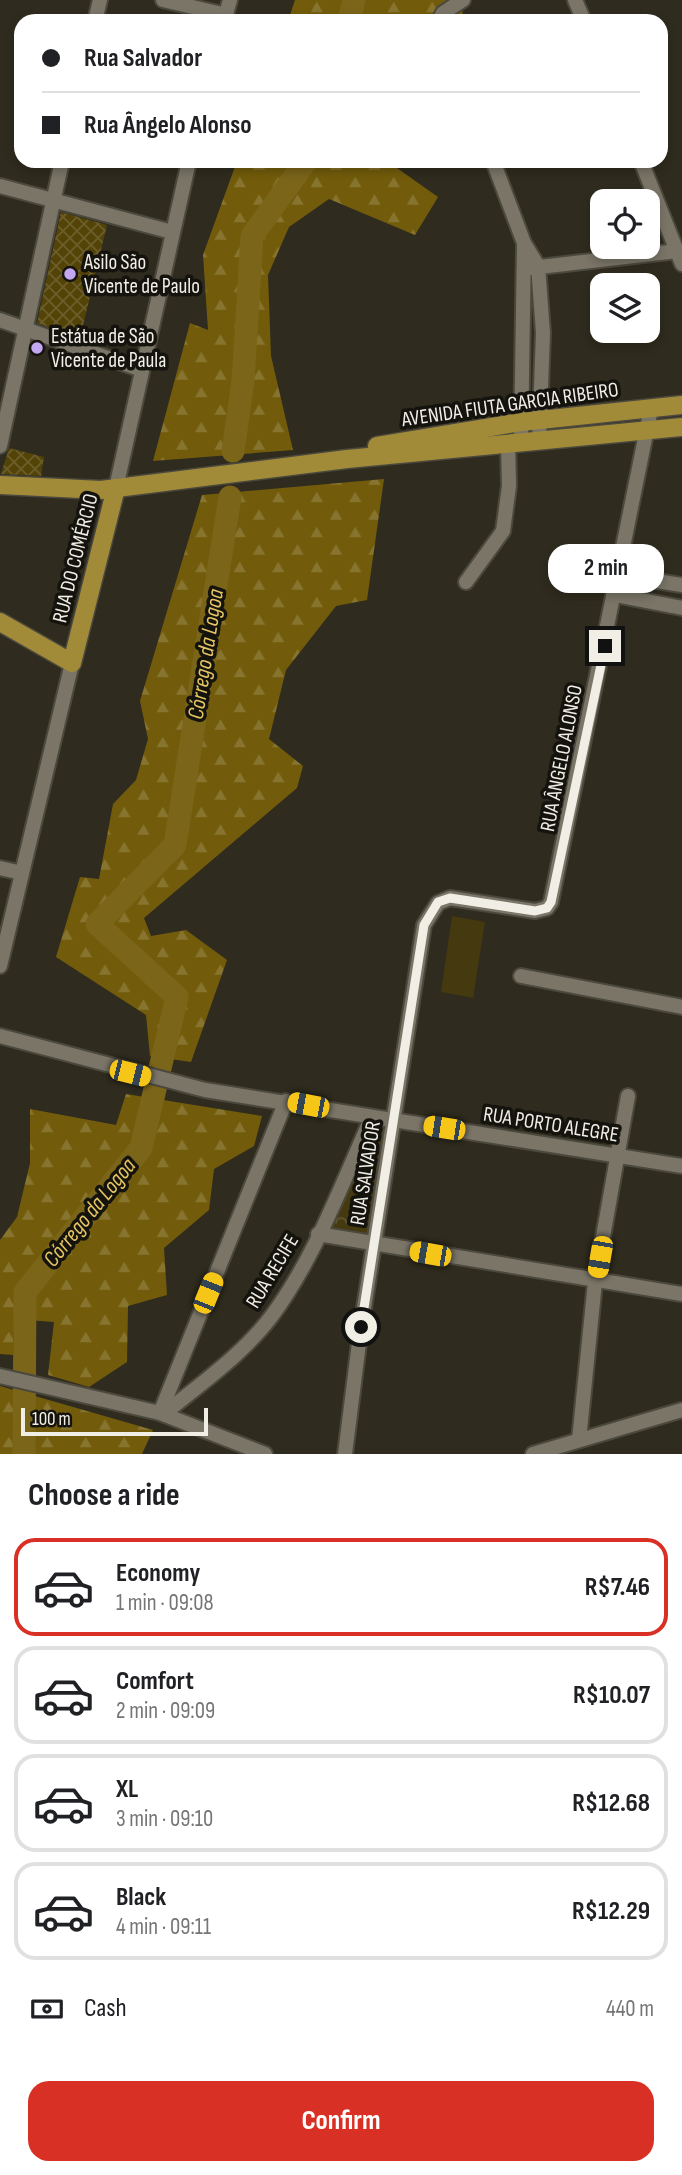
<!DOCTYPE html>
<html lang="en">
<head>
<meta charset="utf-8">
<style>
	:root { --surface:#fff; --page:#f6f6f6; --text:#202124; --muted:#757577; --line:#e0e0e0; --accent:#d93025 }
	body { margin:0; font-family:"Sofia Sans Condensed",sans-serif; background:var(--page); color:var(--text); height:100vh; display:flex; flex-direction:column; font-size:26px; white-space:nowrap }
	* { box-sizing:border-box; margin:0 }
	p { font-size:23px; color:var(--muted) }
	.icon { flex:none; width:38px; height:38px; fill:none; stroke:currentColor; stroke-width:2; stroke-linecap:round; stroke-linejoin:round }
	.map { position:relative; height:1454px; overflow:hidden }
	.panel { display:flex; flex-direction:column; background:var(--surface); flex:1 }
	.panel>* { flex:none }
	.banner { position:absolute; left:14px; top:14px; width:654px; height:154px; border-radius:21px; box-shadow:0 4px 10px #0003; display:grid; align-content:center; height:154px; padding:0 28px; background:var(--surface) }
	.fabs { position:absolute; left:590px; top:189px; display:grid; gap:14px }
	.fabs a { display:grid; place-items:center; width:70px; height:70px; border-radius:14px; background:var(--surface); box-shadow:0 4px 10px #0003; font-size:35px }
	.scale { position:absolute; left:21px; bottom:18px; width:187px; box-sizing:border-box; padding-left:7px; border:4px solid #f1eee6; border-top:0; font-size:19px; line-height:24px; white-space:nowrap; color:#f1eee6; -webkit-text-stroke:5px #15130e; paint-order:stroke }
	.end { position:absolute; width:32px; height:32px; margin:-16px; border:9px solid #f1eee6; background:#111; box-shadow:0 0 0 4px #111 }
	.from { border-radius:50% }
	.bubble { position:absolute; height:49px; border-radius:21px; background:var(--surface); box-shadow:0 4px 10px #0003; font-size:23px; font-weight:700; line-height:49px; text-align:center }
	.car { position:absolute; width:21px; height:42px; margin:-21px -10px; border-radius:9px; box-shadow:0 0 5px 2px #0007; background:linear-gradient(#f5c518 24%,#345 0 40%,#f5c518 0 76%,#345 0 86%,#f5c518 0) }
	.banner b { display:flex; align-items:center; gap:24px; height:66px; font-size:26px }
	.banner b+b { border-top:2px solid var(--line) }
	.banner i { width:18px; height:18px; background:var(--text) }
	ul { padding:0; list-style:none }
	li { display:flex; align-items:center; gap:21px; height:98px; margin:0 14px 10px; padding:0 14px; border:4px solid var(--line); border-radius:21px }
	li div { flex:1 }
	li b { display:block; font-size:26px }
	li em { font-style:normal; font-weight:700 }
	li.current { border-color:var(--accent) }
	li>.icon { width:63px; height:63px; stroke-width:1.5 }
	h2 { padding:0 28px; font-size:32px; line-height:84px }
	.pay { display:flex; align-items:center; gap:18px; height:77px; padding:0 28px; font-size:26px }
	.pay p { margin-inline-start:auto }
	.primary-button { display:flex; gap:14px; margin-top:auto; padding:14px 28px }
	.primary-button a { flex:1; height:80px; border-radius:21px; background:var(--accent); color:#fff; font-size:28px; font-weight:700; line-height:80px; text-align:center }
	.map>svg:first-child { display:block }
	.forest { fill:url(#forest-firs) }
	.park { fill:url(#park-crowns) }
	.pitch { fill:#453910 }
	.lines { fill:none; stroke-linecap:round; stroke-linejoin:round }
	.river { stroke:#7b6519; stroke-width:23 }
	.building { fill:url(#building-cross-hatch) }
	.minor-casing { stroke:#4b483d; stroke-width:18 }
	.major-casing { stroke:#4b483d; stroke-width:21 }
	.minor { stroke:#7a7567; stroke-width:14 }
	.major { stroke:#a28b38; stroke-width:18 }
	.route { stroke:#f1eee6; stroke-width:9 }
	.poi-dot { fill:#c4a7f1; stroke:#15130e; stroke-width:2.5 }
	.labels { text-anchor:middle; stroke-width:7; stroke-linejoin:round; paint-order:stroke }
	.poi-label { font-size:21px; fill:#f1eee6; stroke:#15130e; text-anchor:start }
	.street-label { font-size:21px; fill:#f1eee6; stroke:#15130e }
	.water-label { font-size:23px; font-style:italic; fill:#e4c560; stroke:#15130e }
</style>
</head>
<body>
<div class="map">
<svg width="682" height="1454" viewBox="0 0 682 1454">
	<defs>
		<pattern id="forest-firs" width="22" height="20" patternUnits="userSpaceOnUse" patternTransform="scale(1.75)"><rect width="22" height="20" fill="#725c0b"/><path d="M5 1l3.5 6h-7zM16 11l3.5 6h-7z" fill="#87742f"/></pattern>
		<pattern id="park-crowns" width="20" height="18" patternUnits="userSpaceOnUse" patternTransform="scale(1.75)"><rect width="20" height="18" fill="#453910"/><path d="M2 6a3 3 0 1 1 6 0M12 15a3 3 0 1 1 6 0" fill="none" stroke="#605633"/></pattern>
		<pattern id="building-cross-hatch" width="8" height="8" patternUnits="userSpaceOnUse" patternTransform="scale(1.75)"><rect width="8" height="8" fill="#534307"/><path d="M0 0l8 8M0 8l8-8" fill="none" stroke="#6c5e2b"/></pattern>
	</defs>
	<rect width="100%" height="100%" fill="#2f2b1e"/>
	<!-- forest -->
	<g class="forest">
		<path d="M295,0H462L463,21H288Z"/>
		<path d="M237,161H387L438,197L415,235L329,199L289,227L268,275L271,356L293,450L153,461L190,323L208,330L203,255Z"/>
		<path d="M384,479L367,600L336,606L286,670L269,739L303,766L297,788L144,918L151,936L186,930L227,960L191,1062L150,1056L146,1015L56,957L80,877L99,879L113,804L136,780L148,739L140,701L202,495Z"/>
		<path d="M126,1094L262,1116L254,1146L214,1169L209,1210L164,1248L167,1295L128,1306L127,1362L89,1387L48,1375L54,1322L14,1319L13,1355L0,1354V1240L17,1217L30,1163V1109L116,1125Z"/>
		<path d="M0,1386L153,1430L142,1454H0Z"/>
	</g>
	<!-- park -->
	<path class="park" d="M376,1130L387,1132L368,1241L328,1231Z"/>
	<!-- pitch -->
	<path class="pitch" d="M452,916L485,922L473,998L441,992Z"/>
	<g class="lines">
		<!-- river -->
		<g class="river">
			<path d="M349,21L354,0"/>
			<path d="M233,451L243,381L252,236L306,161"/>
			<path d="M24,1454L25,1292L141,1148L177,997L97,924L175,845L230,497"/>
		</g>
	</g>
	<!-- building -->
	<g class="building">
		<path d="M61,212L107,225L80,338L37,323Z"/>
		<path d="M9,448L44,457L41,476L1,474Z"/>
	</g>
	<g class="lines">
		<defs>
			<g id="minor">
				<path d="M163,0L226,15"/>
				<path d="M575,0L584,21"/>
				<path d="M95,21L100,0"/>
				<path d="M224,21L230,0"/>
				<path d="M439,21L443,13L463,0"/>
				<path d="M493,161L524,243L538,266L543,333L539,441"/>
				<path d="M641,161L682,264"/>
				<path d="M0,186L172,232"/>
				<path d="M531,268L677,251"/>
				<path d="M0,320L142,370"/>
				<path d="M521,442L524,245"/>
				<path d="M0,446L62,161"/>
				<path d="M116,488L189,161"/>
				<path d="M619,575L682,585"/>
				<path d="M466,582L503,531L509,486L508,443"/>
				<path d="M615,595L682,608"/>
				<path d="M0,868L22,873"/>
				<path d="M0,966L72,663"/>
				<path d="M521,976L682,1007"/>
				<path d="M0,1036L205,1090L682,1166"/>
				<path d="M318,1234L682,1294"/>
				<path d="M0,1376L160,1413L265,1454"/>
				<path d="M160,1413L286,1101"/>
				<path d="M164,1414C200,1384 242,1355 271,1317C315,1258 342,1183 372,1117"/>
				<path d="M579,1440L595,1282L628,1096"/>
				<path d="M345,1454L361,1327L424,925L438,903L450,898L535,911L547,908L551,902L651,409"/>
				<path d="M533,1454L682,1410"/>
			</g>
			<g id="major">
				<path d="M377,446L521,422L682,405"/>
				<path d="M0,485L101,490L347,459L682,427"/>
				<path d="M0,622L72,663L116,488"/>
			</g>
		</defs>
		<!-- minor casing -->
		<use href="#minor" class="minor-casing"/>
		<!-- major casing -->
		<use href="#major" class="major-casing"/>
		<!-- minor -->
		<use href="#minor" class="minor"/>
		<!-- major -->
		<use href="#major" class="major"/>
	</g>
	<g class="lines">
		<!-- route -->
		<path class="route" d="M361,1327L424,925L438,902L450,898L535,911L547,908L551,902L605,646"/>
	</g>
	<!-- markers -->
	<g class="poi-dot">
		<circle cx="70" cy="274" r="7"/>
		<circle cx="37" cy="348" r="7"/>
	</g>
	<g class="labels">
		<!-- poi labels -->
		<g class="poi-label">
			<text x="84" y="269">Asilo São<tspan x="84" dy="24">Vicente de Paulo</tspan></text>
			<text x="51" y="343">Estátua de São<tspan x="51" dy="24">Vicente de Paula</tspan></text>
		</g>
		<!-- street labels -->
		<g class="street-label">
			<text transform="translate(510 404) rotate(-8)" y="7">AVENIDA FIUTA GARCIA RIBEIRO</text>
			<text transform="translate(75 558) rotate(-76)" y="7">RUA DO COMÉRCIO</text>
			<text transform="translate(561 758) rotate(-79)" y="7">RUA ÂNGELO ALONSO</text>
			<text transform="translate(551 1124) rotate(9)" y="7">RUA PORTO ALEGRE</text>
			<text transform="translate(365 1173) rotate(-81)" y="7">RUA SALVADOR</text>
			<text transform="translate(272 1271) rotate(-59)" y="7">RUA RECIFE</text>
		</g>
		<!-- water labels -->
		<g class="water-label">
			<text transform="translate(205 654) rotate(-81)" y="8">Córrego da Logoa</text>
			<text transform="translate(89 1212) rotate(-51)" y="8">Córrego da Logoa</text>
		</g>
	</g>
</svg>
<div class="fabs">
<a><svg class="icon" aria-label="locate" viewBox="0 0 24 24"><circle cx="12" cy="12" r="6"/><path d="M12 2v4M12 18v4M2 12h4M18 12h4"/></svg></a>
<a><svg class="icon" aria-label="layers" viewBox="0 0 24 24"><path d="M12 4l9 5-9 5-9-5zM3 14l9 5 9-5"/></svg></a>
</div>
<div class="scale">100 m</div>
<i class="end from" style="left:361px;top:1327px"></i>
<i class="end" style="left:605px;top:646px"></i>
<div class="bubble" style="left:548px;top:544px;width:116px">2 min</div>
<i class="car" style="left:130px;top:1073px;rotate:104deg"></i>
<i class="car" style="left:308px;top:1105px;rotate:281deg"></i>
<i class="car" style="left:444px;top:1128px;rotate:279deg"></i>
<i class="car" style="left:430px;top:1254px;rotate:280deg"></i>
<i class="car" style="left:600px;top:1257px;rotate:190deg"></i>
<i class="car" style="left:208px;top:1293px;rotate:22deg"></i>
<div class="banner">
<b><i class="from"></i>Rua Salvador</b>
<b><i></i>Rua Ângelo Alonso</b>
</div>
</div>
<section class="panel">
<h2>Choose a ride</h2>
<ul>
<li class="current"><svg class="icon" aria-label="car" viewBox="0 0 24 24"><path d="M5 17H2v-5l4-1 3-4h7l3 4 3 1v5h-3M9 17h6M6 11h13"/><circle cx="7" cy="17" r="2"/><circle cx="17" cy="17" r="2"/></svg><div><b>Economy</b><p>1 min · 09:08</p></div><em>R$7.46</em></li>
<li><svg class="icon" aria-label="car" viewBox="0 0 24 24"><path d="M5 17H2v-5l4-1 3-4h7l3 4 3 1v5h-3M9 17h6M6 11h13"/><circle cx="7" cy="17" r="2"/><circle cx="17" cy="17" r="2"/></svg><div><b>Comfort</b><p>2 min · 09:09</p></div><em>R$10.07</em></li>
<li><svg class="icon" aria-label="car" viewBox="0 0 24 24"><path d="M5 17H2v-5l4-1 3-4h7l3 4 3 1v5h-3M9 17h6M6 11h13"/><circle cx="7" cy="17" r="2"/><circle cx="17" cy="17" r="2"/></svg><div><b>XL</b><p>3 min · 09:10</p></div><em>R$12.68</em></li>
<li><svg class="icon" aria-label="car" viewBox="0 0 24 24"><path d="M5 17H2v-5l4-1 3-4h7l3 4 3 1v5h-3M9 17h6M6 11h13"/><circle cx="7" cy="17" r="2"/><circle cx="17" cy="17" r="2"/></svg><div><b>Black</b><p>4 min · 09:11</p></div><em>R$12.29</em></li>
</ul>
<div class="pay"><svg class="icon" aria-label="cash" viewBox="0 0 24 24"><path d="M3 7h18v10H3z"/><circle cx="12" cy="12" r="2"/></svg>Cash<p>440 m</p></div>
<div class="primary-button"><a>Confirm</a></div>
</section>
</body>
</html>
